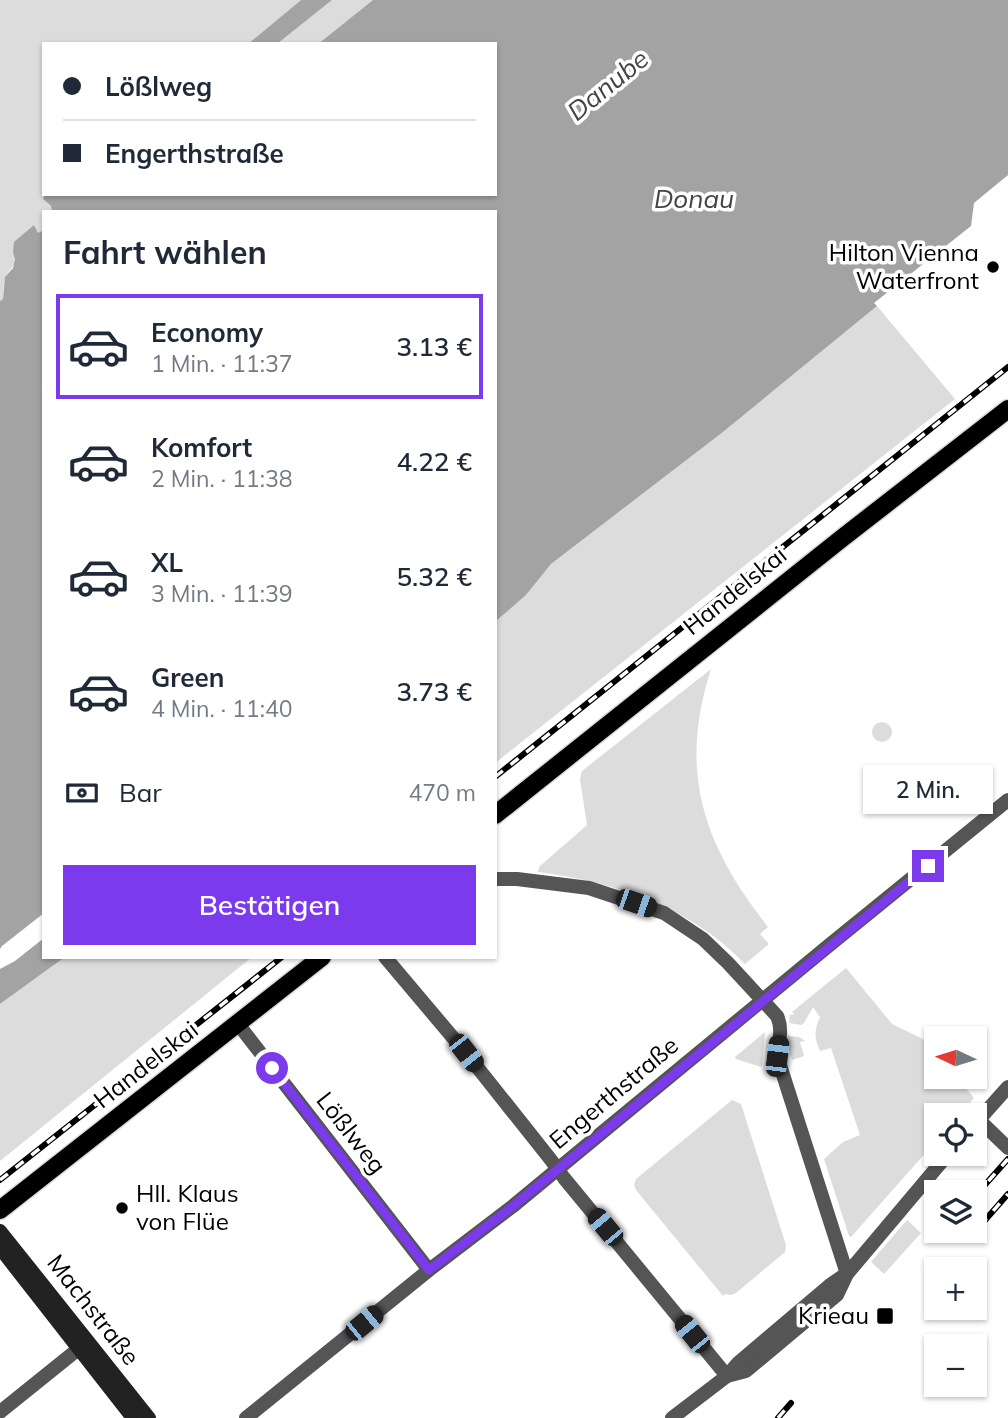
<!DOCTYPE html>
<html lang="de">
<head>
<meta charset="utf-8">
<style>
	:root { --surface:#fff; --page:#f2f2f3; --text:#1f2937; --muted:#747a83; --line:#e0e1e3; --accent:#7c3aed }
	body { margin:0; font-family:Mulish,sans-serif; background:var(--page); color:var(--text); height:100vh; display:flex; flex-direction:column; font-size:26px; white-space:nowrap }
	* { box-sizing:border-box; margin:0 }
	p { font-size:23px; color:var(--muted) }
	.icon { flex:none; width:38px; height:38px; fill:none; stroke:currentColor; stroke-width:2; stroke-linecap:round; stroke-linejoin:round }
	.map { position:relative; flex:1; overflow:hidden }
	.sheet { position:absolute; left:42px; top:210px; width:455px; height:749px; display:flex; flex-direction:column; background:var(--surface); border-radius:0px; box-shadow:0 2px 5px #0004 }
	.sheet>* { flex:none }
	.banner { position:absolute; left:42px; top:42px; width:455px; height:154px; border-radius:0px; box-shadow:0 2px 5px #0004; display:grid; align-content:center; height:154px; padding:0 21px; background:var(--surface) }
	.needle { width:46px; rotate:274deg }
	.controls { position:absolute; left:924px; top:1026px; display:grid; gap:14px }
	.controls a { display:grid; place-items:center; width:63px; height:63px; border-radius:0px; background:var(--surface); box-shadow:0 2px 5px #0004; font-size:35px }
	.end { position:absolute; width:32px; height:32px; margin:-16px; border:9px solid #7c3aed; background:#fff; box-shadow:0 0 0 4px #fff }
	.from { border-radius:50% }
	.bubble { position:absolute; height:49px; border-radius:0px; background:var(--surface); box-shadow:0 2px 5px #0004; font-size:23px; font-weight:600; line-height:49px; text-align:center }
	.car { position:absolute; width:21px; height:42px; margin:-21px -10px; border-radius:9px; box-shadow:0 0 5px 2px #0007; background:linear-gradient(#222 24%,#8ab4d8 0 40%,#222 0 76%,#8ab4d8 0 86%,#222 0) }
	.banner b { display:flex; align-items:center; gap:24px; height:66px; font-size:26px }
	.banner b+b { border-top:2px solid var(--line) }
	.banner i { width:18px; height:18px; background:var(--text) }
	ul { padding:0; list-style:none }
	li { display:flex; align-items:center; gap:21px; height:105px; margin:0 14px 10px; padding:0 7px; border:4px solid transparent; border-radius:0px }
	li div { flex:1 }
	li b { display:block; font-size:26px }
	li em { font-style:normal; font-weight:600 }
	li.current { border-color:var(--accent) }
	li>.icon { width:63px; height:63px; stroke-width:1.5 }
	h2 { padding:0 21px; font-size:32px; line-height:84px }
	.pay { display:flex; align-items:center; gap:18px; height:77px; padding:0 21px; font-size:26px }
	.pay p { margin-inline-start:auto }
	.cta { display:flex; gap:14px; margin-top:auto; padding:14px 21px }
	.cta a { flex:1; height:80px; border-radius:0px; background:var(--accent); color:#fff; font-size:28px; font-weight:600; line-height:80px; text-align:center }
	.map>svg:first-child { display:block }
	.green { fill:#dcdcdc }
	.water { fill:#a3a3a3 }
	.pier { fill:#fff }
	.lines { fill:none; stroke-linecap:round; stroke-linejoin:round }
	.primary-casing { stroke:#dbdbdb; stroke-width:21 }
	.minor { stroke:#555; stroke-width:14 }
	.secondary { stroke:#222; stroke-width:14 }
	.primary { stroke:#000; stroke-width:18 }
	.rail-casing { stroke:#000; stroke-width:6 }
	.rail { stroke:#fff; stroke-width:3.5; stroke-dasharray:10; stroke-linecap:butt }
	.route { stroke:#7c3aed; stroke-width:9 }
	.poi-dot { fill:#000; stroke:#fff; stroke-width:2.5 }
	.labels { text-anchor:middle; stroke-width:7; stroke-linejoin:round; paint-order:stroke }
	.poi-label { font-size:24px; fill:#000; stroke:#fff; text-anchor:end }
	.street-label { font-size:24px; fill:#000; stroke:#fff }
	.water-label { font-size:26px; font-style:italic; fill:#444; stroke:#fff }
</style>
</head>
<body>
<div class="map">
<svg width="1008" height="1418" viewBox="0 0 1008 1418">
	<rect width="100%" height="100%" fill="#fff"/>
	<!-- green -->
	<g class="green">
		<path d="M0,0H301L248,44H44V194H45L43,199L51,206L52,212H44V230L38,234L34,226L13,253C19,268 7,268 5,280C3,286 4,293 3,299L0,301Z"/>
		<path d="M332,0H373L318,44H277Z"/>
		<path d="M877,306L955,399L495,763V622L526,595L551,564L723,432Z"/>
		<path d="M711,669C678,772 703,844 768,927L760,934L769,944L745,964C691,907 614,882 538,872L539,867L587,825L580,779L582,771Z"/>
		<circle cx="882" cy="732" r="10"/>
		<path d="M65,957H252L0,1161V1004Z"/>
		<path d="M846,968L892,1024L927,1041L936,1052V1076H956L974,1098L959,1115H936V1141L851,1237L849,1236L824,1159L843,1142L860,1135L831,1048L820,1051C814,1038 814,1030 820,1017L813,1007L804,1023L801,1025L789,1023L790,1014L792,1015L794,1014L792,1012Z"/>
		<path d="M765,1032L762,1066L761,1067L736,1059L735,1057Z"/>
		<path d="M788,1036L799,1037L805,1041L800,1042L804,1056L792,1060L787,1044Z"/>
		<path d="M732,1100L741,1104L786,1245L785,1252L736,1293L731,1295L725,1294L723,1296L636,1190L634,1185L636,1179Z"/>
		<path d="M907,1220L921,1233L884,1274L871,1262Z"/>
	</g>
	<!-- water -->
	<g class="water">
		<path d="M301,0H332L277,44H248Z"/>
		<path d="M373,0H1008V175L974,203L971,226L874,303L877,306L723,432L551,564L526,595L495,622V212H52L51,206L43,199L45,194H495V44H318Z"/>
		<path d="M34,225L38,233L44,230V957H65L0,1004V301L3,299L5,277L13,268L15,259L13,253L14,242Z"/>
	</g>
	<!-- pier -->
	<path class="pier" d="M44,913V938L15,961L0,969V949L2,946Z"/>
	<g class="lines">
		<defs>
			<g id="primary">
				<path d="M495,815L841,539L1008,409"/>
				<path d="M0,1210L322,957"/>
			</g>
		</defs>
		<!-- primary casing -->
		<use href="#primary" class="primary-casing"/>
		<!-- minor -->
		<g class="minor">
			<path d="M495,879H517L589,888L664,913L703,939L728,963L777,1016C783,1028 779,1042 777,1056L847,1274"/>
			<path d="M385,957L466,1053L551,1160L564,1178L727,1376"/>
			<path d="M238,1024L429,1270"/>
			<path d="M979,1120L1008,1148"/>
			<path d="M975,1124L1008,1087"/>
			<path d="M727,1376L746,1371L837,1295L847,1274L949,1153"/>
			<path d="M0,1412L87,1342"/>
			<path d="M246,1418L429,1270L513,1206L827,947L1008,800"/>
			<path d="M672,1418L727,1376L738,1363L830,1285L846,1274"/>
		</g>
		<!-- secondary -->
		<g class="secondary">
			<path d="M0,1231L149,1418"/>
			<path d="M0,1248L133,1418"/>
		</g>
		<!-- primary -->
		<use href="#primary" class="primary"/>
		<defs>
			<g id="rail">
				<path d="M495,777L1008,367"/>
				<path d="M0,1180L282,957"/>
				<path d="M975,1196L1008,1159"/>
				<path d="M980,1226L1008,1194"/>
				<path d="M778,1418L791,1403"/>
			</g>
		</defs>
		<!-- rail casing -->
		<use href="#rail" class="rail-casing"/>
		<!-- rail -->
		<use href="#rail" class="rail"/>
	</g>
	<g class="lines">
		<!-- route -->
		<path class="route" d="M272,1068L429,1270L513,1206L928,866"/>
	</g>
	<!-- markers -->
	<g class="poi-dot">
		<circle cx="993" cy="267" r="7"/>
		<circle cx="122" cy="1208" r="7"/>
		<rect x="876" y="1307" width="18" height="18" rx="3.5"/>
	</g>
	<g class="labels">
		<!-- poi labels -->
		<g class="poi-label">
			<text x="979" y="261">Hilton Vienna<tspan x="979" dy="28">Waterfront</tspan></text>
			<text x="136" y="1202" text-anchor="start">Hll. Klaus<tspan x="136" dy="28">von Flüe</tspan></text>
			<text x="869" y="1324">Krieau</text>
		</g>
		<!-- street labels -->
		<g class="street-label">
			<text transform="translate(735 591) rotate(-39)" y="8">Handelskai</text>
			<text transform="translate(146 1065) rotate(-38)" y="8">Handelskai</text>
			<text transform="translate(614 1093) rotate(-40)" y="8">Engerthstraße</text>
			<text transform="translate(351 1133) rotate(52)" y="8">Lößlweg</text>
			<text transform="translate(93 1310) rotate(52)" y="8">Machstraße</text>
		</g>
		<!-- water labels -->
		<g class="water-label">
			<text transform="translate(608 85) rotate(-39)" y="9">Danube</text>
			<text x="694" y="208">Donau</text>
		</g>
	</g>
</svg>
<div class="controls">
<a><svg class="needle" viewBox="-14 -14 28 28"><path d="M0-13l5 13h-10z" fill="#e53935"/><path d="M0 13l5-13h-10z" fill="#747a83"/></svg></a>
<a><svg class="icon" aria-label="locate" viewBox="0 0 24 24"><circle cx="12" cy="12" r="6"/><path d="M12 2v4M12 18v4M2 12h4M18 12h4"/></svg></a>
<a><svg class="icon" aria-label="layers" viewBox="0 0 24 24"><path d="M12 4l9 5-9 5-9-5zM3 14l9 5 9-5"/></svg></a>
<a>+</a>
<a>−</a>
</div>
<i class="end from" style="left:272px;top:1068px"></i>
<i class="end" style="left:928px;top:866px"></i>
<div class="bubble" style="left:863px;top:765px;width:130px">2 Min.</div>
<i class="car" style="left:636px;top:903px;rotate:109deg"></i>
<i class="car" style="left:466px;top:1053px;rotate:142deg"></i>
<i class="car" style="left:777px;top:1056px;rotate:7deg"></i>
<i class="car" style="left:605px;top:1227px;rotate:320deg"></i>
<i class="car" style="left:364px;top:1323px;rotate:51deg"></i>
<i class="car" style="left:692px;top:1334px;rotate:321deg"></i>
<div class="banner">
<b><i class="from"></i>Lößlweg</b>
<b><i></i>Engerthstraße</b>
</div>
<section class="sheet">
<h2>Fahrt wählen</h2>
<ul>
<li class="current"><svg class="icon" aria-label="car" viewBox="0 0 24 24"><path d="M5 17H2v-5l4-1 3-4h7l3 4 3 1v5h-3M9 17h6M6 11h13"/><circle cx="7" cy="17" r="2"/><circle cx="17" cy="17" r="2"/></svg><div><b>Economy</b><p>1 Min. · 11:37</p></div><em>3.13 €</em></li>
<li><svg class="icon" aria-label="car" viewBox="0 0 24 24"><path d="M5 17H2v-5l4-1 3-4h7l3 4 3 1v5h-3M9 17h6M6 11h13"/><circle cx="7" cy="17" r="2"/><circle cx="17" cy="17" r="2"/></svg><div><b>Komfort</b><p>2 Min. · 11:38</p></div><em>4.22 €</em></li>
<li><svg class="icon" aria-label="car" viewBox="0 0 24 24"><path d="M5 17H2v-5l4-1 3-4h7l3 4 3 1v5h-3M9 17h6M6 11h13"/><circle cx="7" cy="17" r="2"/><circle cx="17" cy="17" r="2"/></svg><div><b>XL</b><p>3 Min. · 11:39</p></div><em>5.32 €</em></li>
<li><svg class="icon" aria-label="car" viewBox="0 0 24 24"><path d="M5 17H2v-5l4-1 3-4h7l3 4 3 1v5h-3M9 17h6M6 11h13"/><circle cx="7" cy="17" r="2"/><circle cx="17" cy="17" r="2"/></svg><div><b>Green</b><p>4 Min. · 11:40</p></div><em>3.73 €</em></li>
</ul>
<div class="pay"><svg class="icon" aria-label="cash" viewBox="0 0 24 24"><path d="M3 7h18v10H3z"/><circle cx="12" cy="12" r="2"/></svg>Bar<p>470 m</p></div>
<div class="cta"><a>Bestätigen</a></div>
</section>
</div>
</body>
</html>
